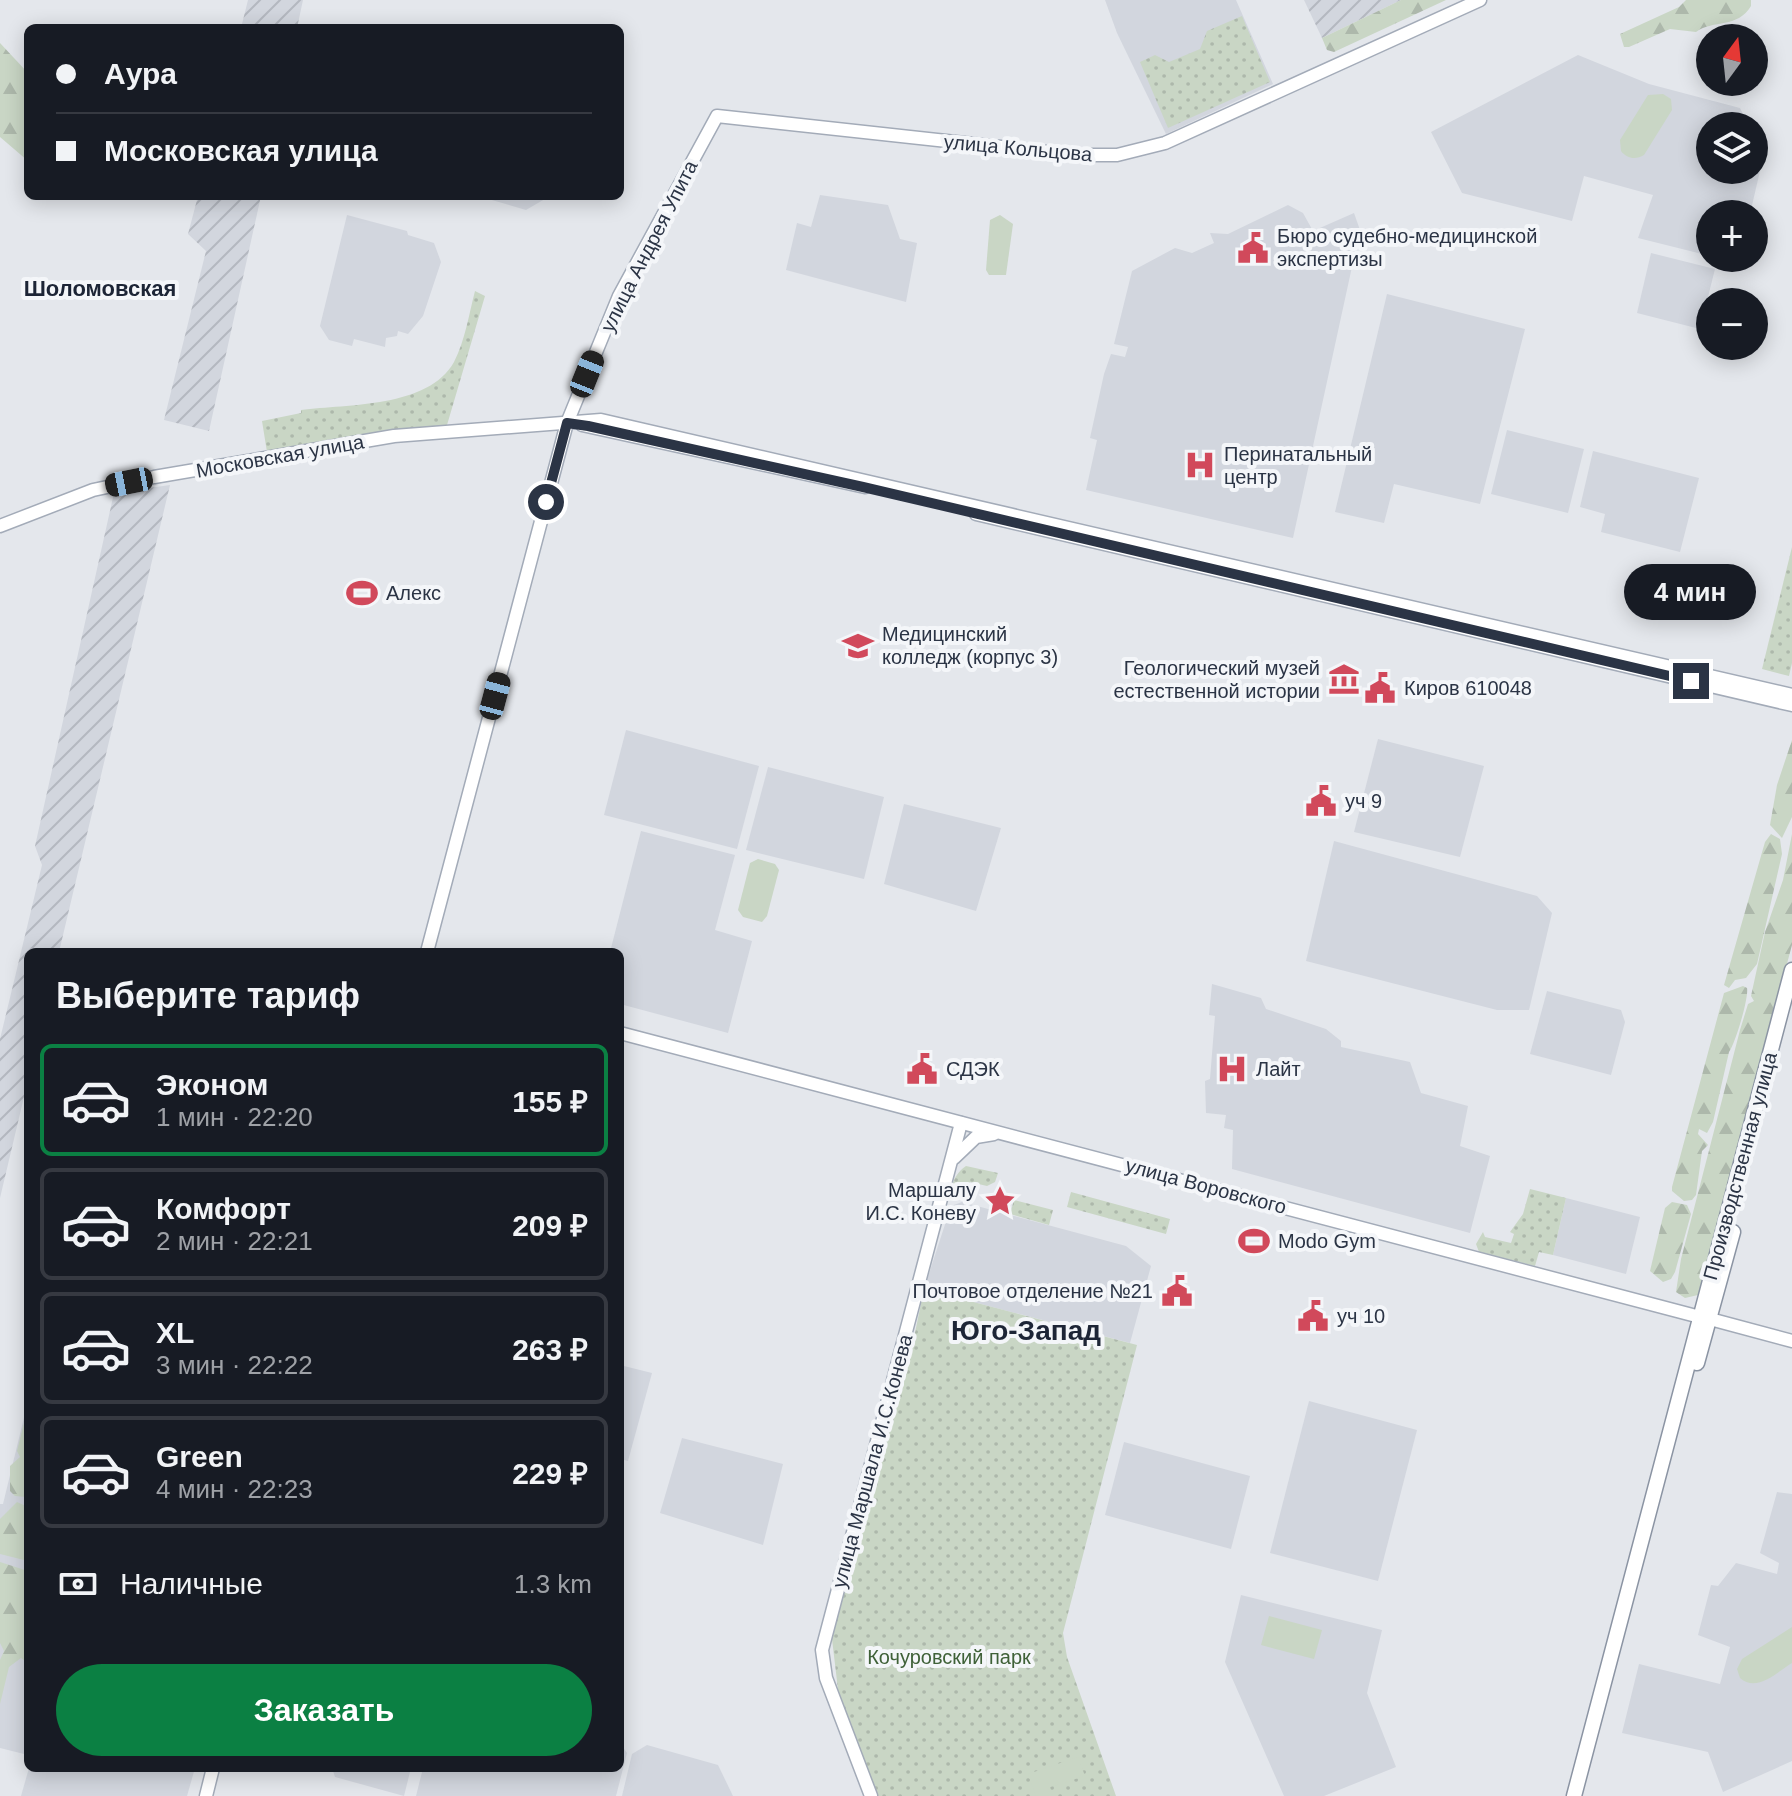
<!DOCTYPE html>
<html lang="ru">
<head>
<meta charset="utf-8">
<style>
	:root { --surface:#171b24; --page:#20242c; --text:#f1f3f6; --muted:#9ea1a6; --line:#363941; --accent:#0b8043 }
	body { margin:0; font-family:Arial,sans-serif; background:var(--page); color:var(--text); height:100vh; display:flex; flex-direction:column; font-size:30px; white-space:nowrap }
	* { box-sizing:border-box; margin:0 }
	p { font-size:26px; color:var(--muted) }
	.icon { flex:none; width:44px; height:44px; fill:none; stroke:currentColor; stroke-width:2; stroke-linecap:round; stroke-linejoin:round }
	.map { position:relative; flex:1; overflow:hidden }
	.side { position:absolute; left:24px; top:948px; width:600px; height:824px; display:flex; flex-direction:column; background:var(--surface); border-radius:12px; box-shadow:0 4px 20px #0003 }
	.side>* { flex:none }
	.banner { position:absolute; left:24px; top:24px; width:600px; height:176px; border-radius:12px; box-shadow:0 4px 20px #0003; display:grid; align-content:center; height:176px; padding:0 32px; background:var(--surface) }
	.needle { width:52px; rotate:15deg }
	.tools { position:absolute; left:1696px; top:24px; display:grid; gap:16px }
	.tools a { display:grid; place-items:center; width:72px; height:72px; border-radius:50%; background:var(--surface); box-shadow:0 4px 20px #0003; font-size:40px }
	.end { position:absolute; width:36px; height:36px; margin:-18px; border:10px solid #2b3445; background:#fff; box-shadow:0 0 0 4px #fff }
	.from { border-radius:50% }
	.bubble { position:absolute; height:56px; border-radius:28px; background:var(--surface); box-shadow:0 4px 20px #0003; font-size:26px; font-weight:700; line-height:56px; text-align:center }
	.car { position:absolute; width:24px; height:48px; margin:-24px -12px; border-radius:10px; box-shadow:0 0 6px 2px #0007; background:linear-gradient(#222 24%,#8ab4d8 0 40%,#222 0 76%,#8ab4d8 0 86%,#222 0) }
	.banner b { display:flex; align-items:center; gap:28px; height:76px; font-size:30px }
	.banner b+b { border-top:2px solid var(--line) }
	.banner i { width:20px; height:20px; background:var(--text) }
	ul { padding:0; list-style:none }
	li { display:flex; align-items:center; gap:24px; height:112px; margin:0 16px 12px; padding:0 16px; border:4px solid var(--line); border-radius:12px }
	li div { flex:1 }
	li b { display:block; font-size:30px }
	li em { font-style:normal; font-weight:700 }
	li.selected { border-color:var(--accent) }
	li>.icon { width:72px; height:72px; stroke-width:1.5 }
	h2 { padding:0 32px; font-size:36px; line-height:96px }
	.pay { display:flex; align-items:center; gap:20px; height:88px; padding:0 32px; font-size:30px }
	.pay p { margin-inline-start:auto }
	.action { display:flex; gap:16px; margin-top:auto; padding:16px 32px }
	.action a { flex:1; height:92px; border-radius:48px; background:var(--accent); color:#fff; font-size:32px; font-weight:700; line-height:92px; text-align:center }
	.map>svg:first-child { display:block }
	.built { fill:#d2d6de }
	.industrial { fill:url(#industrial-furrows) }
	.grass { fill:url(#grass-dots) }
	.forest { fill:url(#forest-firs) }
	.garden { fill:#c9d6c5 }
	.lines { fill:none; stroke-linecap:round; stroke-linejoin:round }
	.major-casing { stroke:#a3abb8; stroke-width:15 }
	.highway-casing { stroke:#8b94a3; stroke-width:17 }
	.major { stroke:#fff; stroke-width:12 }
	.highway { stroke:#fff; stroke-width:14 }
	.route { stroke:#2b3445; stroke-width:10 }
	.labels { text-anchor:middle; stroke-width:8; stroke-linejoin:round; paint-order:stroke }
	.street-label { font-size:20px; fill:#2b3445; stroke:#f4f6f9 }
	.poi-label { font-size:20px; fill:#2b3445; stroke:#f4f6f9; text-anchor:start }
	.park-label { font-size:20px; fill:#3f6138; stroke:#f4f6f9 }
	.neighbourhood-label { font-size:22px; font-weight:bold; fill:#1d2536; stroke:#f4f6f9 }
	.district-label { font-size:28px; font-weight:bold; fill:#1d2536; stroke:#f4f6f9 }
</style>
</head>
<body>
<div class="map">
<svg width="1792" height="1796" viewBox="0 0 1792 1796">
	<defs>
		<pattern id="industrial-furrows" width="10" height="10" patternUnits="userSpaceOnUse" patternTransform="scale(2)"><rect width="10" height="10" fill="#d2d6de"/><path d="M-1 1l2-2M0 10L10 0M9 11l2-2" fill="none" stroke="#b4b8c0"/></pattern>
		<pattern id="grass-dots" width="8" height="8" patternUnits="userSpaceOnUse" patternTransform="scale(2)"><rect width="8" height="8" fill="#c9d6c5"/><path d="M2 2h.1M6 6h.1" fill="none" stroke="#adb8ab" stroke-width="1.8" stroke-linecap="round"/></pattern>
		<pattern id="forest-firs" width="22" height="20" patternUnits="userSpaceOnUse" patternTransform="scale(2)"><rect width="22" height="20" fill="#c9d6c5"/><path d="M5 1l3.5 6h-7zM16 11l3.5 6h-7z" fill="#adb8ab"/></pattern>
	</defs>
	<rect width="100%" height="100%" fill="#e4e7ec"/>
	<!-- built -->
	<g class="built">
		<path d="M1105,0H1236L1273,84L1166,134L1117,33Z"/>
		<path d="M1578,55L1649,84L1740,108L1749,126H1710V170H1754V138L1763,158L1750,214H1710V256L1638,238L1653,195L1584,176L1572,221L1462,193L1431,132Z"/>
		<path d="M820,195L888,205L900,239L917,243L906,302L786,270L797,223L811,227Z"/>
		<path d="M478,196H550L526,210Z"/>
		<path d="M1288,205L1303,213L1313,231L1354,213L1360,230L1293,538L1086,490L1097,440L1090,438L1104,374L1111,354L1125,357L1128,347L1114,344L1132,271L1175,248L1192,253L1214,243L1210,233L1228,234Z"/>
		<path d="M347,215L407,231L408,235L434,243L441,262L423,316L408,334L398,331L397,336L386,338L385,347L354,339L352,346L329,340L320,326Z"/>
		<path d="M1651,253L1715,269L1700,329L1637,313Z"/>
		<path d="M1387,294L1525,329L1480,504L1394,484L1384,523L1335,512Z"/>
		<path d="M1507,430L1584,449L1568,513L1491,494Z"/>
		<path d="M1593,451L1699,478L1680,552L1601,532L1605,514L1580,507Z"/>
		<path d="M626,730L759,766L737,849L604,815Z"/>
		<path d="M1378,739L1484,766L1460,857L1354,832Z"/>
		<path d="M768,767L884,797L864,879L746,850Z"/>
		<path d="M904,804L1001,828L976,911L884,884Z"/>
		<path d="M641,831L735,855L715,930L752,941L728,1033L620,1004V952H610Z"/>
		<path d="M1334,841L1537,896L1552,913L1529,1010H1497L1306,961Z"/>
		<path d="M1212,984L1261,998L1266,1009L1326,1029L1341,1041V1047L1410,1062L1421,1093L1468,1106L1460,1146L1490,1156L1470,1233L1232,1169L1233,1130L1224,1128L1226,1115L1206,1113L1205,1081L1210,1079L1215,1016L1209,1015Z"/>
		<path d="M1547,991L1621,1010L1625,1022L1611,1075L1530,1054Z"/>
		<path d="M1566,1198L1640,1217L1626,1274L1553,1255Z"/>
		<path d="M962,1202L1126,1246L1151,1266L1130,1343L924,1289L951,1206Z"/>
		<path d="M620,1365L652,1373L628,1461L620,1459Z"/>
		<path d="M28,1401V1549L0,1542V1504H3Z"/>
		<path d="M1309,1401L1417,1430L1378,1581L1270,1553Z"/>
		<path d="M682,1438L783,1464L763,1545L660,1513Z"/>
		<path d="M1124,1442L1250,1476L1231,1549L1105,1515Z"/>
		<path d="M1777,1492L1792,1494V1761L1723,1792L1708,1752L1622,1733L1639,1664L1720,1684L1730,1647L1698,1635L1711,1585L1718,1586L1736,1563L1777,1574L1779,1563L1760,1553Z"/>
		<path d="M0,1551L28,1558V1755L0,1748Z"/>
		<path d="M1241,1595L1382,1630L1367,1693L1396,1767L1324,1796H1284L1225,1662Z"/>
		<path d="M620,1743L627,1753L616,1796H416L423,1768H620Z"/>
		<path d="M647,1745L718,1765L733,1796H622L632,1754Z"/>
		<path d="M29,1768H195L187,1796H21Z"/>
		<path d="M332,1768H411L404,1796L335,1777Z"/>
	</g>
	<!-- industrial -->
	<g class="industrial">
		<path d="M248,0H303L297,28H241Z"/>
		<path d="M1304,0H1401L1322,38Z"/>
		<path d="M198,196H261L209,431L164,420L206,251L188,234Z"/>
		<path d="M170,485L59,952H28V1080L0,1198V1039L42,865L35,846L114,493Z"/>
	</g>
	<!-- grass -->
	<g class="grass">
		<path d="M1242,16L1270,82L1168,128L1140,62L1155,55L1169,62L1200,49L1207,31Z"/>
		<path d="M475,291L485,296L447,425L267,452L262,421L301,413V410C348,404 428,408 454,362C465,341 469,314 475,291Z"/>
		<path d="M1792,547V663L1789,676L1762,669Z"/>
		<path d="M966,1166L998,1173L995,1182L987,1186L970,1182L966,1195L952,1201C948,1189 955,1173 966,1166Z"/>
		<path d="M1530,1189L1566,1198L1553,1255L1539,1252L1535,1266L1479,1252L1476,1244L1483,1232L1485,1237L1511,1243L1514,1234L1510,1232L1523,1214Z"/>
		<path d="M1071,1192L1170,1219L1166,1234L1067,1207Z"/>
		<path d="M1014,1200L1053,1210L1049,1225L1010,1214Z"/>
		<path d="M924,1289L1137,1345L1063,1633L1067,1657L1116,1796H877L839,1698L832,1639L901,1370L910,1357Z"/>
	</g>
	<!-- forest -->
	<g class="forest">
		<path d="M1401,0H1446L1334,52L1327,50L1322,38Z"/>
		<path d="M1686,0H1751V6C1737,29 1714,19 1696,32L1670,29L1629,47H1624L1620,34L1679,7Z"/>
		<path d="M0,43L28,73V161L0,137Z"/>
		<path d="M1792,740V817L1782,838L1770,825L1777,785Z"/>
		<path d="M1771,834L1780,839L1782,854L1757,964L1746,978L1735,980L1729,988L1724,985L1765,842Z"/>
		<path d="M1792,834V945L1698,1295L1685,1298L1676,1292L1681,1259L1740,1030L1748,1004L1754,1001L1751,996L1765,932L1783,880Z"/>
		<path d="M1743,986L1747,988C1749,998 1735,1044 1729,1052L1713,1122L1707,1133L1699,1129L1698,1134L1708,1145L1702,1151L1696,1195L1692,1200L1684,1201L1672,1191V1187L1724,993Z"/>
		<path d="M1672,1202L1687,1205L1691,1214L1675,1272L1671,1279L1663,1282L1650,1271L1665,1208Z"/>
		<path d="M28,1407V1504L26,1497L15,1496L10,1491V1466L20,1457L17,1451Z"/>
		<path d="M17,1502L28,1507V1561L0,1554V1519Z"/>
		<path d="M0,1562L28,1571V1663L21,1658L9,1667L0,1704V1660L4,1651L0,1643Z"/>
	</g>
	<!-- garden -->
	<g class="garden">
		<path d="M1663,94L1671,99L1672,110L1644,155C1636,160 1627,159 1621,151L1620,140L1648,95Z"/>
		<path d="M1000,215L1013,224L1006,275H989L986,270L990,220Z"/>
		<path d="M758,859L775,864L779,870L767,916L762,922L743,917L738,910L750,863Z"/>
		<path d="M1269,1616L1322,1630L1314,1659L1261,1645Z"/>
		<path d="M1792,1627V1663C1777,1672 1757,1693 1740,1678L1737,1669L1742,1659Z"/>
		<path d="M1078,1757L1085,1776L1050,1787L1052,1796H1036L1028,1774Z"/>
	</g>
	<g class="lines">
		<defs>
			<g id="major">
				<path d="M582,425L865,487"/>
				<path d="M976,514L1792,705"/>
				<path d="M0,526L93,490L154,477L394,436L601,420L1792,695"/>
				<path d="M427,952L567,423L619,296L717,116L1075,155H1117L1165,143L1480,0"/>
				<path d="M620,1033L1700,1317"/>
				<path d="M954,1158L976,1137L994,1134"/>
				<path d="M1710,1319L1792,1341"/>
				<path d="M206,1796L213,1768"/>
				<path d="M871,1796L826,1678L822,1650L961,1123"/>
			</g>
			<g id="highway">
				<path d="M1697,1363L1733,1232"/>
				<path d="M1574,1796L1792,970"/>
			</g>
		</defs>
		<!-- major casing -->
		<use href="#major" class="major-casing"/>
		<!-- highway casing -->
		<use href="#highway" class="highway-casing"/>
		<!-- major -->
		<use href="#major" class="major"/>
		<!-- highway -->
		<use href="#highway" class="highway"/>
	</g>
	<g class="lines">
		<!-- route -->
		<path class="route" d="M546,502L567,423L588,426L863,487L1691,681"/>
	</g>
	<!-- icons -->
	<defs>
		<symbol id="civic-bare" viewBox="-9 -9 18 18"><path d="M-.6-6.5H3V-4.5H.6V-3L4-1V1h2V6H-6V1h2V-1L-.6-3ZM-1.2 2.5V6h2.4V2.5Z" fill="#d1495b" stroke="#f4f6f9" stroke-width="2.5" paint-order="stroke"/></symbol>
		<symbol id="hospital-bare" viewBox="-9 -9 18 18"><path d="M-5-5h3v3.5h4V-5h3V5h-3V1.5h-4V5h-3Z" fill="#d1495b" stroke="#f4f6f9" stroke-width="2.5" paint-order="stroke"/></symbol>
		<symbol id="stadium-bare" viewBox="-9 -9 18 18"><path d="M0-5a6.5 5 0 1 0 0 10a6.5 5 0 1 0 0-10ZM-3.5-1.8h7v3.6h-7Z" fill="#d1495b" stroke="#f4f6f9" stroke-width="2.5" paint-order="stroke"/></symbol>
		<symbol id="university-bare" viewBox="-9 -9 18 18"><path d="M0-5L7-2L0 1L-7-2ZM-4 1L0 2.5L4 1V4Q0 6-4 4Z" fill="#d1495b" stroke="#f4f6f9" stroke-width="2.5" paint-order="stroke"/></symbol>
		<symbol id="museum-bare" viewBox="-9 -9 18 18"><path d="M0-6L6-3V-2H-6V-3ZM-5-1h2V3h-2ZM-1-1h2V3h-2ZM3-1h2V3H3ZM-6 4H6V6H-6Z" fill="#d1495b" stroke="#f4f6f9" stroke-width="2.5" paint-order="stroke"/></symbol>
		<symbol id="sight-bare" viewBox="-9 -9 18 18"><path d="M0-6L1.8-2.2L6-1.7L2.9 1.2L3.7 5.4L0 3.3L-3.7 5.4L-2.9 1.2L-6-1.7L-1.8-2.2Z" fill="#d1495b" stroke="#f4f6f9" stroke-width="2.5" paint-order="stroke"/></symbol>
	</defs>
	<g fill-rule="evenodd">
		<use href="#civic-bare" x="1231" y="226" width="44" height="44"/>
		<use href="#hospital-bare" x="1178" y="443" width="44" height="44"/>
		<use href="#stadium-bare" x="340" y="571" width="44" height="44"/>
		<use href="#university-bare" x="836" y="624" width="44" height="44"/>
		<use href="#museum-bare" x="1322" y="657" width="44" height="44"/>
		<use href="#civic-bare" x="1358" y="666" width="44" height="44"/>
		<use href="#civic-bare" x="1299" y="779" width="44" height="44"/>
		<use href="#civic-bare" x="900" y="1047" width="44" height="44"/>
		<use href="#hospital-bare" x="1210" y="1047" width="44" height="44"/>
		<use href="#sight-bare" x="978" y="1179" width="44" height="44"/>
		<use href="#stadium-bare" x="1232" y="1219" width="44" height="44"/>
		<use href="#civic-bare" x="1155" y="1269" width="44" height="44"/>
		<use href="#civic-bare" x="1291" y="1294" width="44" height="44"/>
	</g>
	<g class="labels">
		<!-- street labels -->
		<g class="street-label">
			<text transform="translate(1018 148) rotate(5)" y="7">улица Кольцова</text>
			<text transform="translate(649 246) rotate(-63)" y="7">улица Андрея Упита</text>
			<text transform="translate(280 456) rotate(-10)" y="7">Московская улица</text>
			<text transform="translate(1740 1166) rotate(-75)" y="7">Производственная улица</text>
			<text transform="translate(1206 1186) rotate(15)" y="7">улица Воровского</text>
			<text transform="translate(872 1461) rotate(-75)" y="7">улица Маршала И.С.Конева</text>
		</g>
		<!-- poi labels -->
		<g class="poi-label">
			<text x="1277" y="243">Бюро судебно-медицинской<tspan x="1277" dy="23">экспертизы</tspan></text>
			<text x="1224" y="461">Перинатальный<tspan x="1224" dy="23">центр</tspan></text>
			<text x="386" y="600">Алекс</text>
			<text x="882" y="641">Медицинский<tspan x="882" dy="23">колледж (корпус 3)</tspan></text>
			<text x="1320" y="675" text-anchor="end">Геологический музей<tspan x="1320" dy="23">естественной истории</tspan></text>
			<text x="1404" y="695">Киров 610048</text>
			<text x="1345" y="808">уч 9</text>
			<text x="946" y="1076">СДЭК</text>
			<text x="1256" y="1076">Лайт</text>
			<text x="976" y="1197" text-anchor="end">Маршалу<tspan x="976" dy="23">И.С. Коневу</tspan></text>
			<text x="1278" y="1248">Modo Gym</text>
			<text x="1153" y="1298" text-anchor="end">Почтовое отделение №21</text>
			<text x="1337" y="1323">уч 10</text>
		</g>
		<!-- park labels -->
		<g class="park-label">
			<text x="949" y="1664">Кочуровский парк</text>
		</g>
		<!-- neighbourhood labels -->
		<g class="neighbourhood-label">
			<text x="100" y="296">Шоломовская</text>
		</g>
		<!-- district labels -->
		<g class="district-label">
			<text x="1026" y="1340">Юго-Запад</text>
		</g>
	</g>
</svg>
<div class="tools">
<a><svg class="needle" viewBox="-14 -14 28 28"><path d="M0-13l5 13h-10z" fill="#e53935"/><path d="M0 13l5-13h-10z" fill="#9ea1a6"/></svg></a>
<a><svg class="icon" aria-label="layers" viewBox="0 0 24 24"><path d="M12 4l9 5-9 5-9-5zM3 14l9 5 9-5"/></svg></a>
<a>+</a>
<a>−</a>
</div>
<i class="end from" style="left:546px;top:502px"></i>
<i class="end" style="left:1691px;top:681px"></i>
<div class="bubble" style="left:1624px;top:564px;width:132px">4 мин</div>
<i class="car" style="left:587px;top:374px;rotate:22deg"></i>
<i class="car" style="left:129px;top:482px;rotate:259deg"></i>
<i class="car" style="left:495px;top:696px;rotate:15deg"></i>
<div class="banner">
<b><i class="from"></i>Аура</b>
<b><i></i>Московская улица</b>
</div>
<section class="side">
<h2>Выберите тариф</h2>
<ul>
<li class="selected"><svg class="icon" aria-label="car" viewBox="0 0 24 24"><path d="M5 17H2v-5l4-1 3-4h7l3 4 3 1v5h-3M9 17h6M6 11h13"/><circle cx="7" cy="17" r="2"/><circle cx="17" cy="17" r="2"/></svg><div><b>Эконом</b><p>1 мин · 22:20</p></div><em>155 ₽</em></li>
<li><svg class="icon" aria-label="car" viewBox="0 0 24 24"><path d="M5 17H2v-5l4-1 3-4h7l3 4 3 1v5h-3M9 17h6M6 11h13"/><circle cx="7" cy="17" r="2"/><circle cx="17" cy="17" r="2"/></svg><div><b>Комфорт</b><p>2 мин · 22:21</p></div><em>209 ₽</em></li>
<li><svg class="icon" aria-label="car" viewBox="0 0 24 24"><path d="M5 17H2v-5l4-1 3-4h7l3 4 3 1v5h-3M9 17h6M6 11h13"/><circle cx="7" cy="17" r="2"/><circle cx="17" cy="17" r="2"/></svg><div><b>XL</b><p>3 мин · 22:22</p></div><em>263 ₽</em></li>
<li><svg class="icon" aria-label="car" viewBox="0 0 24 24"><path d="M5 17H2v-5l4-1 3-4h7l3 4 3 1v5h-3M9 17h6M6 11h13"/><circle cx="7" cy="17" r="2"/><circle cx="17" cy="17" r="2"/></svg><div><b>Green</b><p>4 мин · 22:23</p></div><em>229 ₽</em></li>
</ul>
<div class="pay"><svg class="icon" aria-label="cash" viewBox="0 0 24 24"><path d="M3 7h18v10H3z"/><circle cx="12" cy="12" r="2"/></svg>Наличные<p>1.3 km</p></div>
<div class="action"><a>Заказать</a></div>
</section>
</div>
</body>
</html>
